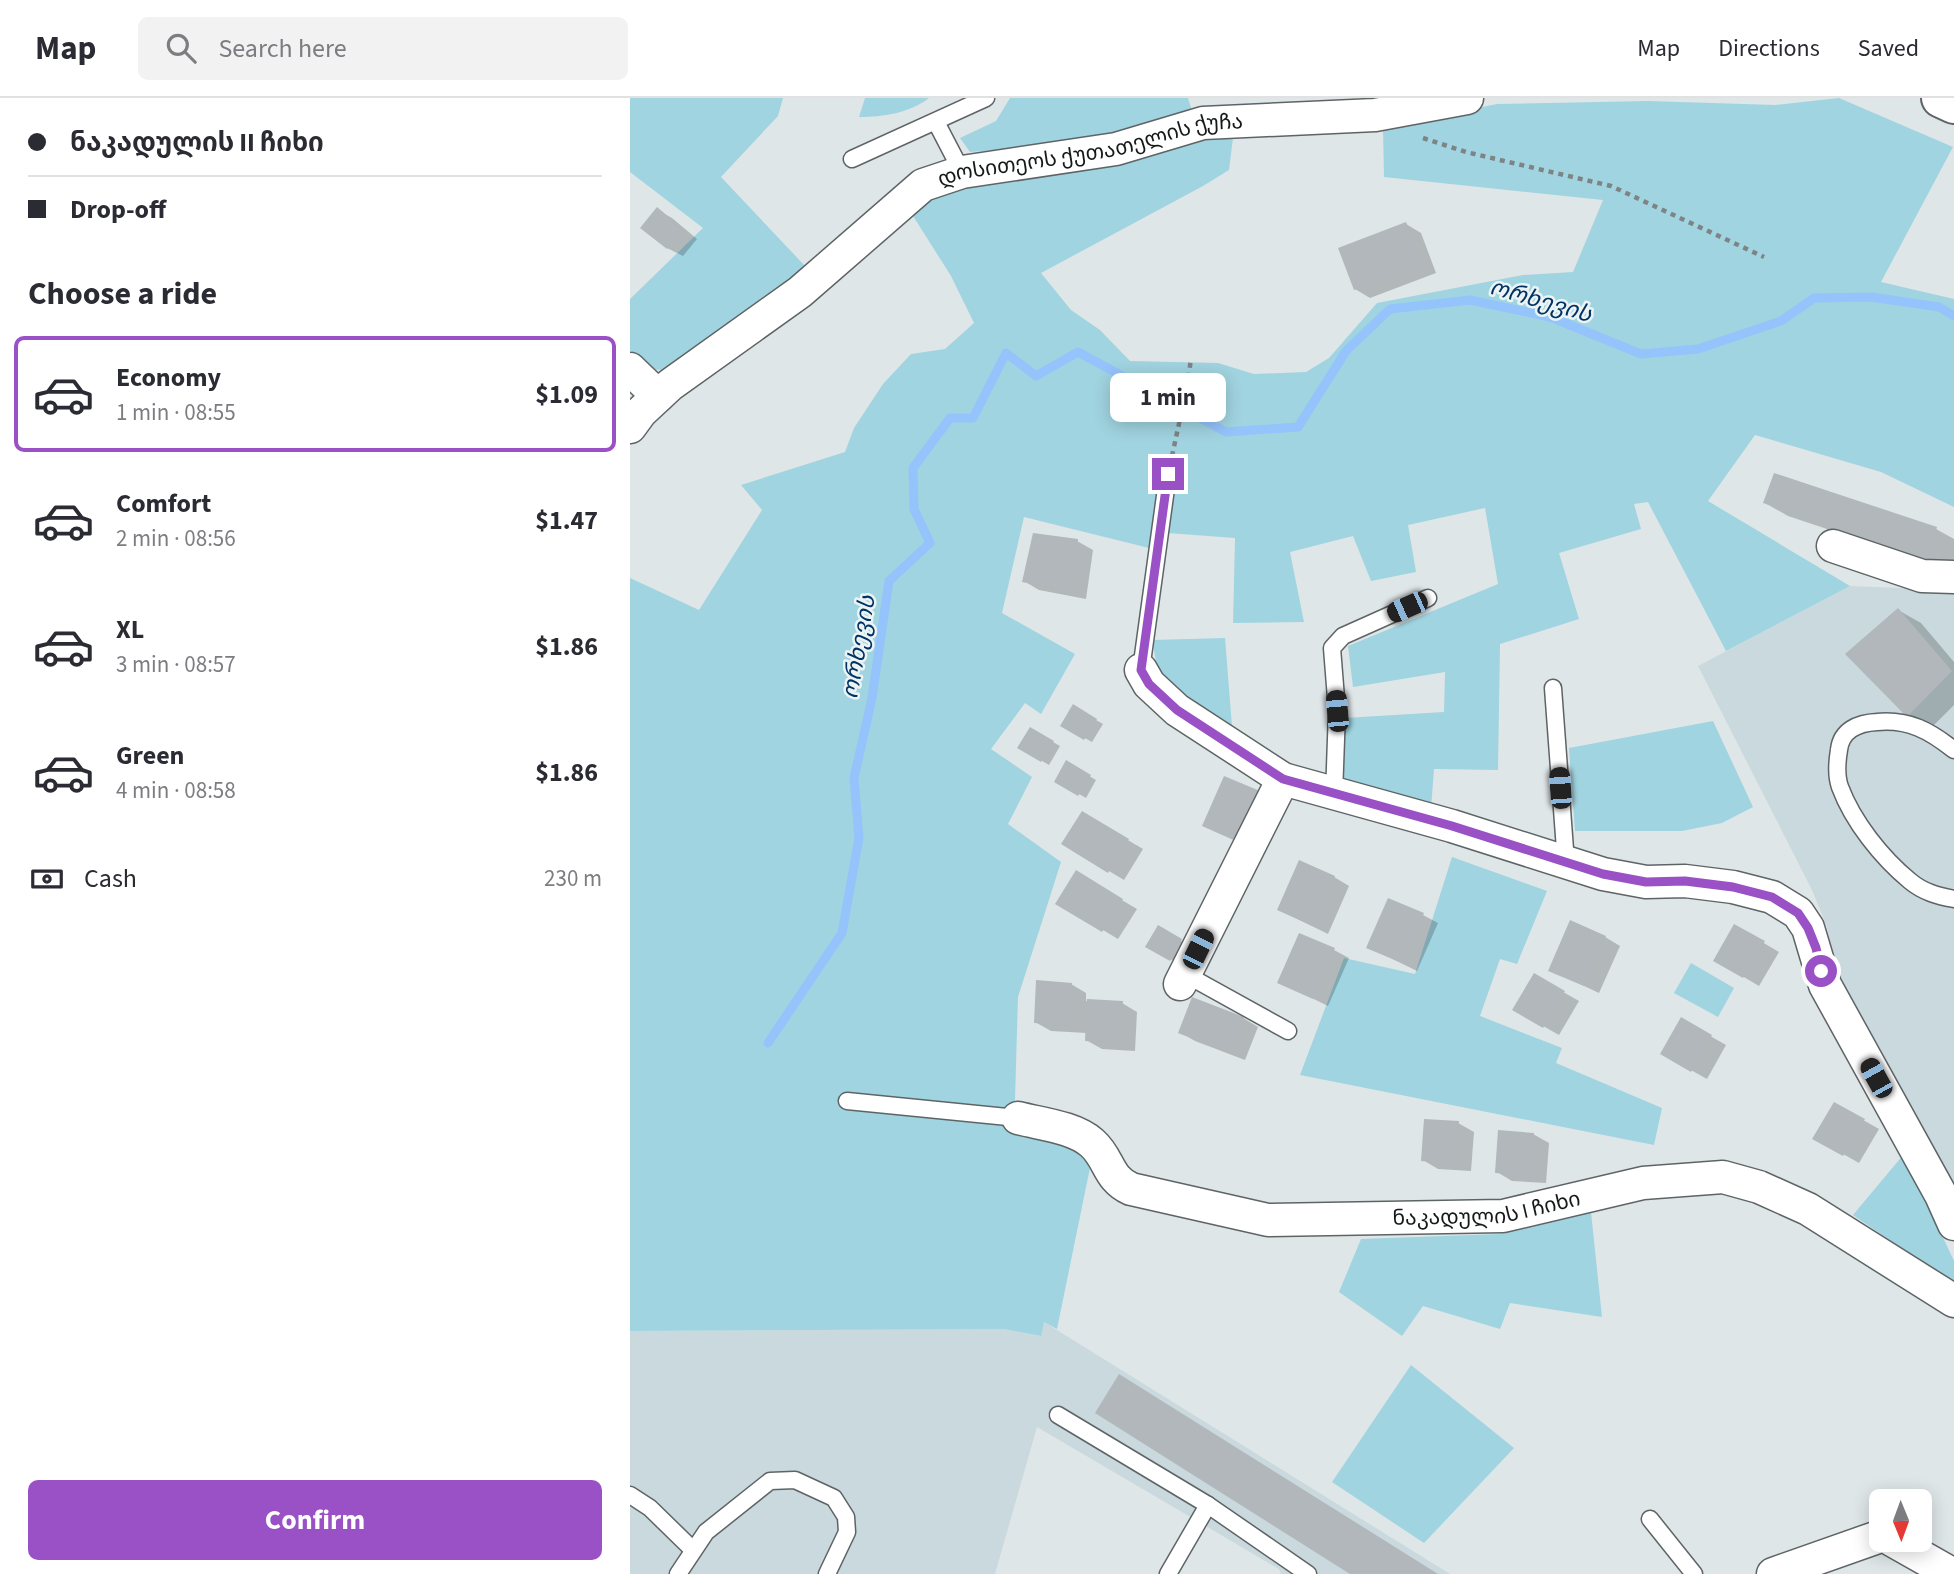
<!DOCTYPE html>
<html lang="en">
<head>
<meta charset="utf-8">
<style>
	:root { --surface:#fff; --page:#f2f2f3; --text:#2b2b33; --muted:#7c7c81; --line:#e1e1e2; --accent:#9951c5 }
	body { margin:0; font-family:"Source Sans 3","Noto Sans Georgian",sans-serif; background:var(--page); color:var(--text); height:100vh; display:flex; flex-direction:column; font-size:26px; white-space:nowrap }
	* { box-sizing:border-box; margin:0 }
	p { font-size:23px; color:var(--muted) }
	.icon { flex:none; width:38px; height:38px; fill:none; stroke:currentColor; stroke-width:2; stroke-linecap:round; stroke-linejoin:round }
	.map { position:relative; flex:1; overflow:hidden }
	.drawer { display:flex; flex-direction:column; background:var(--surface); width:630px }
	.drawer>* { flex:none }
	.top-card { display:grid; align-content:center; height:154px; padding:0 28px; background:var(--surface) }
	.needle { width:46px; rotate:179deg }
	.buttons { position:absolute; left:1239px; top:1391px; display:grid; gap:14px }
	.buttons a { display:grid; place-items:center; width:63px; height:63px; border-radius:10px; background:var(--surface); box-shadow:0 4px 18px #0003; font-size:35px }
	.end { position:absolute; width:32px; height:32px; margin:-16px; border:9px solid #9951c5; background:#fff; box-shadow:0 0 0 4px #fff }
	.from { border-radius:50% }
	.bubble { position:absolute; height:49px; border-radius:10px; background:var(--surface); box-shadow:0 4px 18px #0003; font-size:23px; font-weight:700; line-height:49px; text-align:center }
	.car { position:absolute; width:21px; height:42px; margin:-21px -10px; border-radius:9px; box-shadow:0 0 5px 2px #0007; background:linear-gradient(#222 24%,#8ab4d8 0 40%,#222 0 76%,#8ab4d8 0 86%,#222 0) }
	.top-card b { display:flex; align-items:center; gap:24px; height:66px; font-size:26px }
	.top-card b+b { border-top:2px solid var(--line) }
	.top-card i { width:18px; height:18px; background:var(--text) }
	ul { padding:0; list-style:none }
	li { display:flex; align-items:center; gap:21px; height:116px; margin:0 14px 10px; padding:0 14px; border:4px solid transparent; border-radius:10px }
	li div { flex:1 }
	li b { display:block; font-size:26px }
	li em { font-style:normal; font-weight:700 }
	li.on { border-color:var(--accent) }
	li>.icon { width:63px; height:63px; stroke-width:1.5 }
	h2 { padding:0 28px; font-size:32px; line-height:84px }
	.pay { display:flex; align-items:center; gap:18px; height:77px; padding:0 28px; font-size:26px }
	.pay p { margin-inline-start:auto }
	.primary-button { display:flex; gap:14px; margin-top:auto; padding:14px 28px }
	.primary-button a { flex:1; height:80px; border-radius:10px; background:var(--accent); color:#fff; font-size:28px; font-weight:700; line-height:80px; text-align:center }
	header { display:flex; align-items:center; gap:42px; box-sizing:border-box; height:98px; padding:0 35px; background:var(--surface); border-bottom:2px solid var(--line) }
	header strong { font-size:33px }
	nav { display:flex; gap:38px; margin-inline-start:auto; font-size:24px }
	.search { width:490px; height:63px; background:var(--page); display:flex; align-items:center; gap:18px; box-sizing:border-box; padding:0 24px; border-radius:10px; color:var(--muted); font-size:26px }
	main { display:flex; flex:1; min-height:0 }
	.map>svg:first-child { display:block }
	.built { fill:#c9d9dd }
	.green { fill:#a0d4e0 }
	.shadow { fill:#0003 }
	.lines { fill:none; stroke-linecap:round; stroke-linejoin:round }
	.stream { stroke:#94c4fb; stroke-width:9 }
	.building { fill:#b1b7ba }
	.lane-casing { stroke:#5e6466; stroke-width:19 }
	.street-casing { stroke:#5e6466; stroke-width:35 }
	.secondary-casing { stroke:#5e6466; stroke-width:42 }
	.path { stroke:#7e8485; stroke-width:4.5; stroke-dasharray:5 5; stroke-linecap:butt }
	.lane { stroke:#fff; stroke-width:16 }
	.street { stroke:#fff; stroke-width:32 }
	.secondary { stroke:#fff; stroke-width:38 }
	.route { stroke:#9951c5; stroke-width:9 }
	.labels { text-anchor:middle; stroke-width:5; stroke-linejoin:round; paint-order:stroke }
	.street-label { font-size:21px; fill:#161919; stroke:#ecf3f5 }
	.water-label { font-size:23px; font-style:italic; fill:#003363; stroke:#ecf3f5 }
</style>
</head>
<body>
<header>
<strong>Map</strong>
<div class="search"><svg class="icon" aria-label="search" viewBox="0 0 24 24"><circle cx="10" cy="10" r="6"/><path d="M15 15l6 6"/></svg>Search here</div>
<nav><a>Map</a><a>Directions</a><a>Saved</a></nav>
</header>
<main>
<section class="drawer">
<div class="top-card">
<b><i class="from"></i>ნაკადულის II ჩიხი</b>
<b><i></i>Drop-off</b>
</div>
<h2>Choose a ride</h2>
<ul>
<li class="on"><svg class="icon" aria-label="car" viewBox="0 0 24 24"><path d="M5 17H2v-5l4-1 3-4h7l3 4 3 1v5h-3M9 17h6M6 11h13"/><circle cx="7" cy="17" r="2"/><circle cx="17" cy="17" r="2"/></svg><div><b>Economy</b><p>1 min · 08:55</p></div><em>$1.09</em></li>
<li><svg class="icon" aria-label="car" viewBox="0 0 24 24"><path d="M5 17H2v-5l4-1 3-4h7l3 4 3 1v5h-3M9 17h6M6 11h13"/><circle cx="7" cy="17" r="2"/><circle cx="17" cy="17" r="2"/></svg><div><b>Comfort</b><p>2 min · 08:56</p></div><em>$1.47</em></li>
<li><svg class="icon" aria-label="car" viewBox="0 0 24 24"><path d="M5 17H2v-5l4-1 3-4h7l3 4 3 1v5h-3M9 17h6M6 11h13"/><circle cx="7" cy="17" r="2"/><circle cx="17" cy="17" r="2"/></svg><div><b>XL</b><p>3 min · 08:57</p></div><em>$1.86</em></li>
<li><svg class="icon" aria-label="car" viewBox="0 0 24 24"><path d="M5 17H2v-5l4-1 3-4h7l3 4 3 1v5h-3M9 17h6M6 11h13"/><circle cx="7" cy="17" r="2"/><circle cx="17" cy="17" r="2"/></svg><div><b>Green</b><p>4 min · 08:58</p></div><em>$1.86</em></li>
</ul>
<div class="pay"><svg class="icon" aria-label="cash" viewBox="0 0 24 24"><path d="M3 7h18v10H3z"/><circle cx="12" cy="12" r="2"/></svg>Cash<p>230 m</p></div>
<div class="primary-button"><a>Confirm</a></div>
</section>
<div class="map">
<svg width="1324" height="1476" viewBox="0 0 1324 1476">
	<rect width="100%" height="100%" fill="#dfe6e8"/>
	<!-- built -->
	<g class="built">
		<path d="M1220,488L1324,492V1102L1209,891L1197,829L1182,792L1068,568Z"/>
		<path d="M414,1224L820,1476H651L649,1471L407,1329L365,1476H0V1233L374,1231L410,1238Z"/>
	</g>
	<!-- green -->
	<g class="green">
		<path d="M0,0H153L148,18L91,79L175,168L144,198L44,271L24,272L0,252V201L73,130L0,74Z"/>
		<path d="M235,0H299C280,15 253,19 229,19Z"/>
		<path d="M380,0H558L562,13L458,45L340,54L330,40L366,23Z"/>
		<path d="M1209,0L1323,49L1251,184L1324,201V409L1251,374L1125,337L1078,403L1220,488L1096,553L1018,404L1004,406L1011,431L929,455L949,521L870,546L868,672L804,671L801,711L717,690L713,681L715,620L814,614L815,574L723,589L718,548L868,486L855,410L778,427L786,474L741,483L723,438L660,454L674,524L603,525L605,440L524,434L519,450L394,419L372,515L445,556L411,616L395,605L361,651L402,679L378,726L431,764L388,899L384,1035L439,1043L462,1060L427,1231L414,1224L411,1238L374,1231L0,1233V480L69,512L132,412L111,387L215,354L224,330L253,286L281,256L315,251L344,225L321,178L278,110L339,83L604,32L599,72L573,88L411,175L441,212L470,232L500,263L588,265L624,276L676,274L699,260L747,205L893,177L943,174L973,102L754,79L753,29L867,6L1018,3L1145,7Z"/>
		<path d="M595,540L603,641L551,603L528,573L522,542Z"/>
		<path d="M1083,623L1123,709L1092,725L1052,733H945L939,650Z"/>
		<path d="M822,759L917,793L887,866L870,861L850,918L932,950L926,965L1032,1010L1024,1047L670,977L714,860L785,876Z"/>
		<path d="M1061,865L1104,890L1088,919L1044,895Z"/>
		<path d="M1274,1056L1324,1163V1186L1223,1117Z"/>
		<path d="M961,1114L972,1219L880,1205L870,1231L793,1208L772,1238L709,1194L731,1141L870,1136Z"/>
		<path d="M781,1267L884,1350L794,1445L702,1384Z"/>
	</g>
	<!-- shadow -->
	<g class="shadow">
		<path d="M27,112L42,120L67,141L53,158L37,150Z"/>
		<path d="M776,126L791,135L806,175L740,200L725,191Z"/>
		<path d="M1135,405L1306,431L1324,441V460L1320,472L1158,418Z"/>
		<path d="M447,443L463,452L456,501L409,492L394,483Z"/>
		<path d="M1268,512L1291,525L1324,564V607L1301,630L1278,617Z"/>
		<path d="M443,609L473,626L462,644L432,627Z"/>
		<path d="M400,631L430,648L419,667L390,650Z"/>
		<path d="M437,665L466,682L456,700L426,683Z"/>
		<path d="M452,715L513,751L494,782L434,746Z"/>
		<path d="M446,775L507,811L488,841L428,805Z"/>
		<path d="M704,779L719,788L698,836L649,812Z"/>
		<path d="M793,817L808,825L787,873L738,849Z"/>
		<path d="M1105,828L1149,854L1129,888L1085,862Z"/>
		<path d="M529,830L558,847L547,865L518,848Z"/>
		<path d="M975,839L990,848L969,895L920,872Z"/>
		<path d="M704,852L719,860L698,908L649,884Z"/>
		<path d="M905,878L949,903L929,937L885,912Z"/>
		<path d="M441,886L456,895V903L492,905L507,914L505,953L472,951L456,942L457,935L421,933L405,924Z"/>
		<path d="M613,920L628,929L615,962L565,943L550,934Z"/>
		<path d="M1052,922L1096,947L1077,981L1032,956Z"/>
		<path d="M1205,1006L1249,1031L1229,1065L1185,1040Z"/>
		<path d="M828,1025L844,1034L841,1073L808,1071L793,1062Z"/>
		<path d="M903,1036L919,1045L916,1085L882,1083L867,1074Z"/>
	</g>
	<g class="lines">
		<!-- stream -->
		<path class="stream" d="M138,945L212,835L229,740L224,680L242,600L259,483L300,445L284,411L283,370L320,320H343L376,255L406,278L448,254L596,334L668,329L716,253L760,211L840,202L920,219L1011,256L1068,251L1151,223L1184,200L1241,199L1309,209L1324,218"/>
	</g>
	<!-- building -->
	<g class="building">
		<path d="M27,109L53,131L37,151L10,130Z"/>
		<path d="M776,124L792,166L724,192L708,150Z"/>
		<path d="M1144,375L1307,429L1297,460L1133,405Z"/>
		<path d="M403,435L448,441L442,494L392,484Z"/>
		<path d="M1268,510L1322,573L1277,619L1215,556Z"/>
		<path d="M443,606L467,621L454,642L430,628Z"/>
		<path d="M400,629L424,643L411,664L387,650Z"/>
		<path d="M436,662L461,677L448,698L424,684Z"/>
		<path d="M594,678L630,693L608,744L572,728Z"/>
		<path d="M452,713L499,741L478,775L431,746Z"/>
		<path d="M669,762L705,778L683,828L647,812Z"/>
		<path d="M446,772L493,801L472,834L425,806Z"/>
		<path d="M758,800L794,815L772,865L736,850Z"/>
		<path d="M940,822L976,838L954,888L918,873Z"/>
		<path d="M1104,826L1135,843L1113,880L1083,863Z"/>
		<path d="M528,827L552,841L540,863L515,849Z"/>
		<path d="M669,835L705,850L683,901L647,885Z"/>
		<path d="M904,875L935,893L913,930L882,912Z"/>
		<path d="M406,882L442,885L439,927L404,925Z"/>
		<path d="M562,899L614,919L599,955L548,935Z"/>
		<path d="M457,901L493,903L490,945L455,943Z"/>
		<path d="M1051,919L1082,937L1061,974L1030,956Z"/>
		<path d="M1204,1004L1235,1021L1213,1058L1182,1041Z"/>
		<path d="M794,1021L829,1023L826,1066L791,1063Z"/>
		<path d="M868,1032L904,1035L901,1077L865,1075Z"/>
		<path d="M489,1276L808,1476H720L465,1315Z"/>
	</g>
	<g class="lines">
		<defs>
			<g id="lane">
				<path d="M306,24L332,74"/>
				<path d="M222,61L356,0"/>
				<path d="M511,572L538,376"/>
				<path d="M923,590L936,765"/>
				<path d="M1324,652C1300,633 1279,621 1247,624C1228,625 1211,632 1209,652C1207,664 1206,678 1210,689C1223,724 1252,760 1280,783C1293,794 1308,798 1324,801"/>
				<path d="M704,697L707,613L702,550L713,538L798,500"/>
				<path d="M555,876L658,933"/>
				<path d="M217,1003L388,1020"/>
				<path d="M428,1317L578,1407"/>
				<path d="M0,1397L20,1410L63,1452"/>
				<path d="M1020,1421L1064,1476"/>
				<path d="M48,1476L76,1434L140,1383L165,1382L204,1400L216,1419L217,1434L197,1476"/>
				<path d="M538,1476L578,1407L678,1476"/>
			</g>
			<g id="street">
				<path d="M0,271L28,298"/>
				<path id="s1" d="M0,329L11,314L40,287L170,194L293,87L332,74L486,51L573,25L745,17L837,0"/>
				<path d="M1203,448L1292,478L1324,479"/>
				<path d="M511,572L519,586L547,612L653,681L822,728L973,776L1016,784L1055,783L1103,789L1142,799L1168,815L1178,830L1195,887L1311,1097L1324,1126"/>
				<path d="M550,886L653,681"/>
				<path id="s2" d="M388,1020C411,1026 444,1029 462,1045C480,1061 477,1080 501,1091L638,1122L873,1118L1013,1085L1093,1079L1129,1089L1178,1111L1324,1203"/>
				<path d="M1262,1442L1322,1476"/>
				<path d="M1143,1476L1251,1438"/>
			</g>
			<path id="secondary" d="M1311,0L1324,6"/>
		</defs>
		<!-- lane casing -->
		<use href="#lane" class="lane-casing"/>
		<!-- street casing -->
		<use href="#street" class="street-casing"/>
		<!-- secondary casing -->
		<use href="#secondary" class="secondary-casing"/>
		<!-- path -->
		<g class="path">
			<path d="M793,40L836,54L981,88L1134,159"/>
			<path d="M542,358L558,284L561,260"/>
		</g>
		<!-- lane -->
		<use href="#lane" class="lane"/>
		<!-- street -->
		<use href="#street" class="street"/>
		<!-- secondary -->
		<use href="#secondary" class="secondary"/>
	</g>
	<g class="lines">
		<!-- route -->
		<path class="route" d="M538,376L511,572L519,586L547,612L653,681L822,728L973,776L1016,784L1055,783L1103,789L1142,799L1168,815L1178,830L1186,850L1191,873"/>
	</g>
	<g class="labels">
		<!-- street labels -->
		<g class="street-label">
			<text dy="7" stroke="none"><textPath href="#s1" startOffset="553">დოსითეოს ქუთათელის ქუჩა</textPath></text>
			<text dy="7" stroke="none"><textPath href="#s2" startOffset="500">ნაკადულის I ჩიხი</textPath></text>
		</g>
		<!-- water labels -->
		<g class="water-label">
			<text transform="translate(911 202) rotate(16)" y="8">ორხევის</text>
			<text transform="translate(228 549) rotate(-80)" y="8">ორხევის</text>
		</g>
	</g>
</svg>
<div class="buttons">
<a><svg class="needle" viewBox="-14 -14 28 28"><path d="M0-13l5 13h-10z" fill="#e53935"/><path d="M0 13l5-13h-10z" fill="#7c7c81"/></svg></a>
</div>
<i class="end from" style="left:1191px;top:873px"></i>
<i class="end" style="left:538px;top:376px"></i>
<div class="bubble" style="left:480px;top:275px;width:116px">1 min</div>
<i class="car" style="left:777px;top:509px;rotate:246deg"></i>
<i class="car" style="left:707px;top:613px;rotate:355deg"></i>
<i class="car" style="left:930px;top:690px;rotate:356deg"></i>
<i class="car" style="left:568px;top:851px;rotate:26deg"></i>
<i class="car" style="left:1246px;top:980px;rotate:331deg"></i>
</div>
</main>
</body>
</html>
